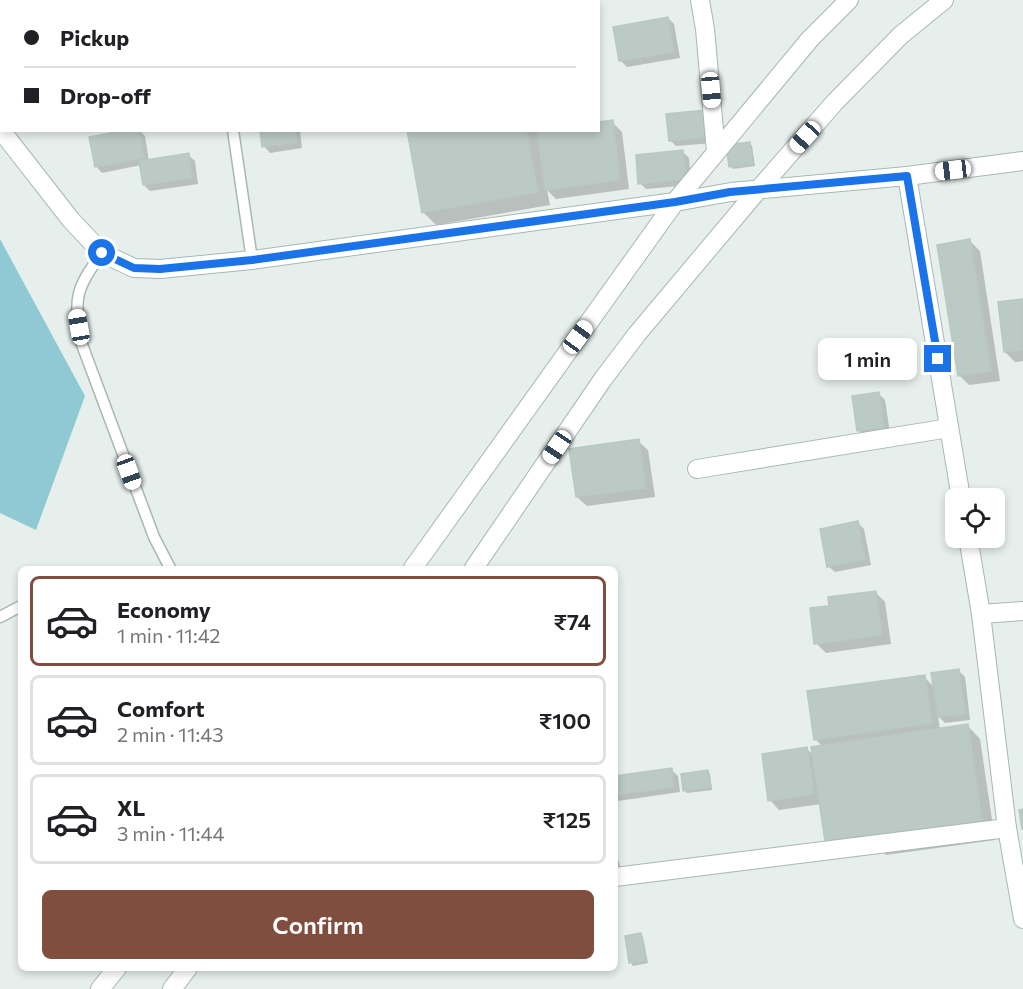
<!DOCTYPE html>
<html lang="en">
<head>
<meta charset="utf-8">
<style>
	:root { --surface:#fff; --page:#f6f6f6; --text:#202124; --muted:#757577; --line:#e0e0e0; --accent:#7f4e3f }
	body { margin:0; font-family:Commissioner,sans-serif; background:var(--page); color:var(--text); height:100vh; display:flex; flex-direction:column; font-size:22px; white-space:nowrap }
	* { box-sizing:border-box; margin:0 }
	p { font-size:20px; color:var(--muted) }
	.icon { flex:none; width:33px; height:33px; fill:none; stroke:currentColor; stroke-width:2; stroke-linecap:round; stroke-linejoin:round }
	.map { position:relative; flex:1; overflow:hidden }
	.sheet { position:absolute; left:18px; top:566px; width:600px; height:405px; display:flex; flex-direction:column; background:var(--surface); border-radius:9px; box-shadow:0 3px 9px #0003 }
	.sheet>* { flex:none }
	.hud { position:absolute; left:0px; top:0px; width:600px; height:132px; box-shadow:0 3px 9px #0003; display:grid; align-content:center; height:132px; padding:0 24px; background:var(--surface) }
	.fabs { position:absolute; left:945px; top:488px; display:grid; gap:12px }
	.fabs a { display:grid; place-items:center; width:60px; height:60px; border-radius:9px; background:var(--surface); box-shadow:0 3px 9px #0003; font-size:30px }
	.end { position:absolute; width:27px; height:27px; margin:-14px; border:8px solid #1a73e8; background:#fff; box-shadow:0 0 0 3px #fff }
	.from { border-radius:50% }
	.bubble { position:absolute; height:42px; border-radius:9px; background:var(--surface); box-shadow:0 3px 9px #0003; font-size:20px; font-weight:600; line-height:42px; text-align:center }
	.car { position:absolute; width:18px; height:36px; margin:-18px -9px; border-radius:8px; box-shadow:0 0 4px 2px #0007; background:linear-gradient(#fff 24%,#345 0 40%,#fff 0 76%,#345 0 86%,#fff 0) }
	.hud b { display:flex; align-items:center; gap:21px; height:57px; font-size:22px }
	.hud b+b { border-top:2px solid var(--line) }
	.hud i { width:15px; height:15px; background:var(--text) }
	ul { padding:10px 0 0; list-style:none }
	li { display:flex; align-items:center; gap:18px; height:90px; margin:0 12px 9px; padding:0 12px; border:3px solid var(--line); border-radius:9px }
	li div { flex:1 }
	li b { display:block; font-size:22px }
	li em { font-style:normal; font-weight:600 }
	li.current { border-color:var(--accent) }
	li>.icon { width:54px; height:54px; stroke-width:1.5 }
	.primary-button { display:flex; gap:12px; margin-top:auto; padding:12px 24px }
	.primary-button a { flex:1; height:69px; border-radius:9px; background:var(--accent); color:#fff; font-size:24px; font-weight:600; line-height:69px; text-align:center }
	.map>svg:first-child { display:block }
	.water { fill:#8ec9d4 }
	.shadow { fill:#0003 }
	.building { fill:#bbcac4; stroke:#b8c9c2; stroke-width:1.5 }
	.lines { fill:none; stroke-linecap:round; stroke-linejoin:round }
	.service-casing { stroke:#a8b8b2; stroke-width:13 }
	.minor-casing { stroke:#a8b8b2; stroke-width:20 }
	.tertiary-casing { stroke:#a8b8b2; stroke-width:20 }
	.service { stroke:#fff; stroke-width:10 }
	.minor { stroke:#fff; stroke-width:18 }
	.tertiary { stroke:#fff; stroke-width:18 }
	.route { stroke:#1a73e8; stroke-width:8 }
</style>
</head>
<body>
<div class="map">
<svg width="1023" height="989" viewBox="0 0 1023 989">
	<rect width="100%" height="100%" fill="#e6efeb"/>
	<!-- water -->
	<path class="water" d="M0,239L85,396L36,530L0,513Z"/>
	<!-- shadow -->
	<g class="shadow">
		<path d="M668,18L674,24L680,58L627,67L621,61Z"/>
		<path d="M704,112L713,143L676,146L670,140Z"/>
		<path d="M612,122L622,132L629,189L556,199L547,190L550,205L436,225L423,212L408,130H598Z"/>
		<path d="M139,130L145,136L149,161L188,155L195,161L198,184L150,191L144,185L141,165L102,173L96,166Z"/>
		<path d="M262,130H300L302,148L270,153L264,146Z"/>
		<path d="M749,144L752,146L755,166L733,169L731,166Z"/>
		<path d="M682,151L689,158L691,185L646,189L640,183Z"/>
		<path d="M970,241L980,251L1000,381L969,385L960,376Z"/>
		<path d="M1023,301V361L1015,362L1005,352Z"/>
		<path d="M879,394L885,400L890,433L865,437L859,431Z"/>
		<path d="M638,441L648,450L655,497L587,506L577,497Z"/>
		<path d="M858,523L864,529L871,565L835,572L828,566Z"/>
		<path d="M876,593L885,602L891,644L826,653L816,643L831,607Z"/>
		<path d="M958,670L965,677L970,720L945,723L938,716L940,730L968,726L980,739L995,840L886,855L878,847L839,853L826,840L821,804L779,810L770,800L807,749L814,756L823,747L815,739L924,677L935,688Z"/>
		<path d="M671,770L678,776L680,792L618,801L615,798V778Z"/>
		<path d="M708,772L710,774L712,790L687,793L684,790Z"/>
		<path d="M615,857L619,861L622,881L615,882Z"/>
		<path d="M641,935L643,937L648,963L633,966L631,963Z"/>
	</g>
	<!-- building -->
	<g class="building">
		<path d="M66,0H102L103,2H66Z"/>
		<path d="M668,17L674,52L619,61L613,27Z"/>
		<path d="M705,110L707,137L669,141L666,114Z"/>
		<path d="M613,120L620,180L545,190L537,130H598V122Z"/>
		<path d="M127,130H139L144,158L95,167L89,137Z"/>
		<path d="M260,130H295L297,142L262,147Z"/>
		<path d="M407,130H526L538,192L422,213Z"/>
		<path d="M750,142L753,164L729,167L726,145Z"/>
		<path d="M683,150L686,179L638,184L636,155Z"/>
		<path d="M189,153L192,178L143,185L139,161Z"/>
		<path d="M970,239L991,371L958,376L937,245Z"/>
		<path d="M1023,299V350L1004,352L998,302Z"/>
		<path d="M879,392L884,427L857,431L852,396Z"/>
		<path d="M639,439L646,488L576,497L569,449Z"/>
		<path d="M858,521L865,559L827,567L820,529Z"/>
		<path d="M876,591L882,635L814,644L810,608L829,606L828,597Z"/>
		<path d="M959,669L965,714L938,717L931,673Z"/>
		<path d="M925,675L932,723L814,740L807,691Z"/>
		<path d="M968,724L983,827L872,843L870,834L825,841L811,747Z"/>
		<path d="M807,747L814,794L768,801L762,754Z"/>
		<path d="M672,768L674,787L615,795V776Z"/>
		<path d="M708,770L711,787L683,791L681,774Z"/>
		<path d="M1023,809V829H1022L1019,810Z"/>
		<path d="M641,933L646,961L629,963L625,936Z"/>
	</g>
	<g class="lines">
		<defs>
			<g id="service">
				<path d="M233,130L252,260"/>
				<path d="M102,253C75,290 74,297 81,342L154,537L170,568"/>
				<path d="M0,617L21,606"/>
			</g>
			<g id="minor">
				<path d="M700,0L705,29L716,152"/>
				<path d="M697,469L949,428"/>
				<path d="M981,614L1023,611"/>
				<path d="M615,877L1007,828"/>
			</g>
			<g id="tertiary">
				<path d="M0,129L71,220L102,253L134,268L160,269L252,260L675,202L731,192L907,176L1023,161"/>
				<path d="M907,176L961,498"/>
				<path d="M968,537L981,614L1007,828L1023,919"/>
				<path d="M413,568L675,202L810,39L849,0"/>
				<path d="M474,568L603,379L637,334L758,190L835,102L901,35L944,0"/>
				<path d="M100,989L117,968"/>
				<path d="M172,989L188,968"/>
			</g>
		</defs>
		<!-- service casing -->
		<use href="#service" class="service-casing"/>
		<!-- minor casing -->
		<use href="#minor" class="minor-casing"/>
		<!-- tertiary casing -->
		<use href="#tertiary" class="tertiary-casing"/>
		<!-- service -->
		<use href="#service" class="service"/>
		<!-- minor -->
		<use href="#minor" class="minor"/>
		<!-- tertiary -->
		<use href="#tertiary" class="tertiary"/>
	</g>
	<g class="lines">
		<!-- route -->
		<path class="route" d="M102,253L134,268L160,269L252,260L675,202L730,192L907,176L938,359"/>
	</g>
</svg>
<div class="fabs">
<a><svg class="icon" aria-label="locate" viewBox="0 0 24 24"><circle cx="12" cy="12" r="6"/><path d="M12 2v4M12 18v4M2 12h4M18 12h4"/></svg></a>
</div>
<i class="end from" style="left:102px;top:253px"></i>
<i class="end" style="left:938px;top:359px"></i>
<div class="bubble" style="left:818px;top:338px;width:99px">1 min</div>
<i class="car" style="left:711px;top:90px;rotate:175deg"></i>
<i class="car" style="left:805px;top:137px;rotate:222deg"></i>
<i class="car" style="left:953px;top:170px;rotate:263deg"></i>
<i class="car" style="left:79px;top:327px;rotate:350deg"></i>
<i class="car" style="left:578px;top:337px;rotate:36deg"></i>
<i class="car" style="left:557px;top:447px;rotate:214deg"></i>
<i class="car" style="left:129px;top:472px;rotate:160deg"></i>
<div class="hud">
<b><i class="from"></i>Pickup</b>
<b><i></i>Drop-off</b>
</div>
<section class="sheet">
<ul>
<li class="current"><svg class="icon" aria-label="car" viewBox="0 0 24 24"><path d="M5 17H2v-5l4-1 3-4h7l3 4 3 1v5h-3M9 17h6M6 11h13"/><circle cx="7" cy="17" r="2"/><circle cx="17" cy="17" r="2"/></svg><div><b>Economy</b><p>1 min · 11:42</p></div><em>₹74</em></li>
<li><svg class="icon" aria-label="car" viewBox="0 0 24 24"><path d="M5 17H2v-5l4-1 3-4h7l3 4 3 1v5h-3M9 17h6M6 11h13"/><circle cx="7" cy="17" r="2"/><circle cx="17" cy="17" r="2"/></svg><div><b>Comfort</b><p>2 min · 11:43</p></div><em>₹100</em></li>
<li><svg class="icon" aria-label="car" viewBox="0 0 24 24"><path d="M5 17H2v-5l4-1 3-4h7l3 4 3 1v5h-3M9 17h6M6 11h13"/><circle cx="7" cy="17" r="2"/><circle cx="17" cy="17" r="2"/></svg><div><b>XL</b><p>3 min · 11:44</p></div><em>₹125</em></li>
</ul>
<div class="primary-button"><a>Confirm</a></div>
</section>
</div>
</body>
</html>
